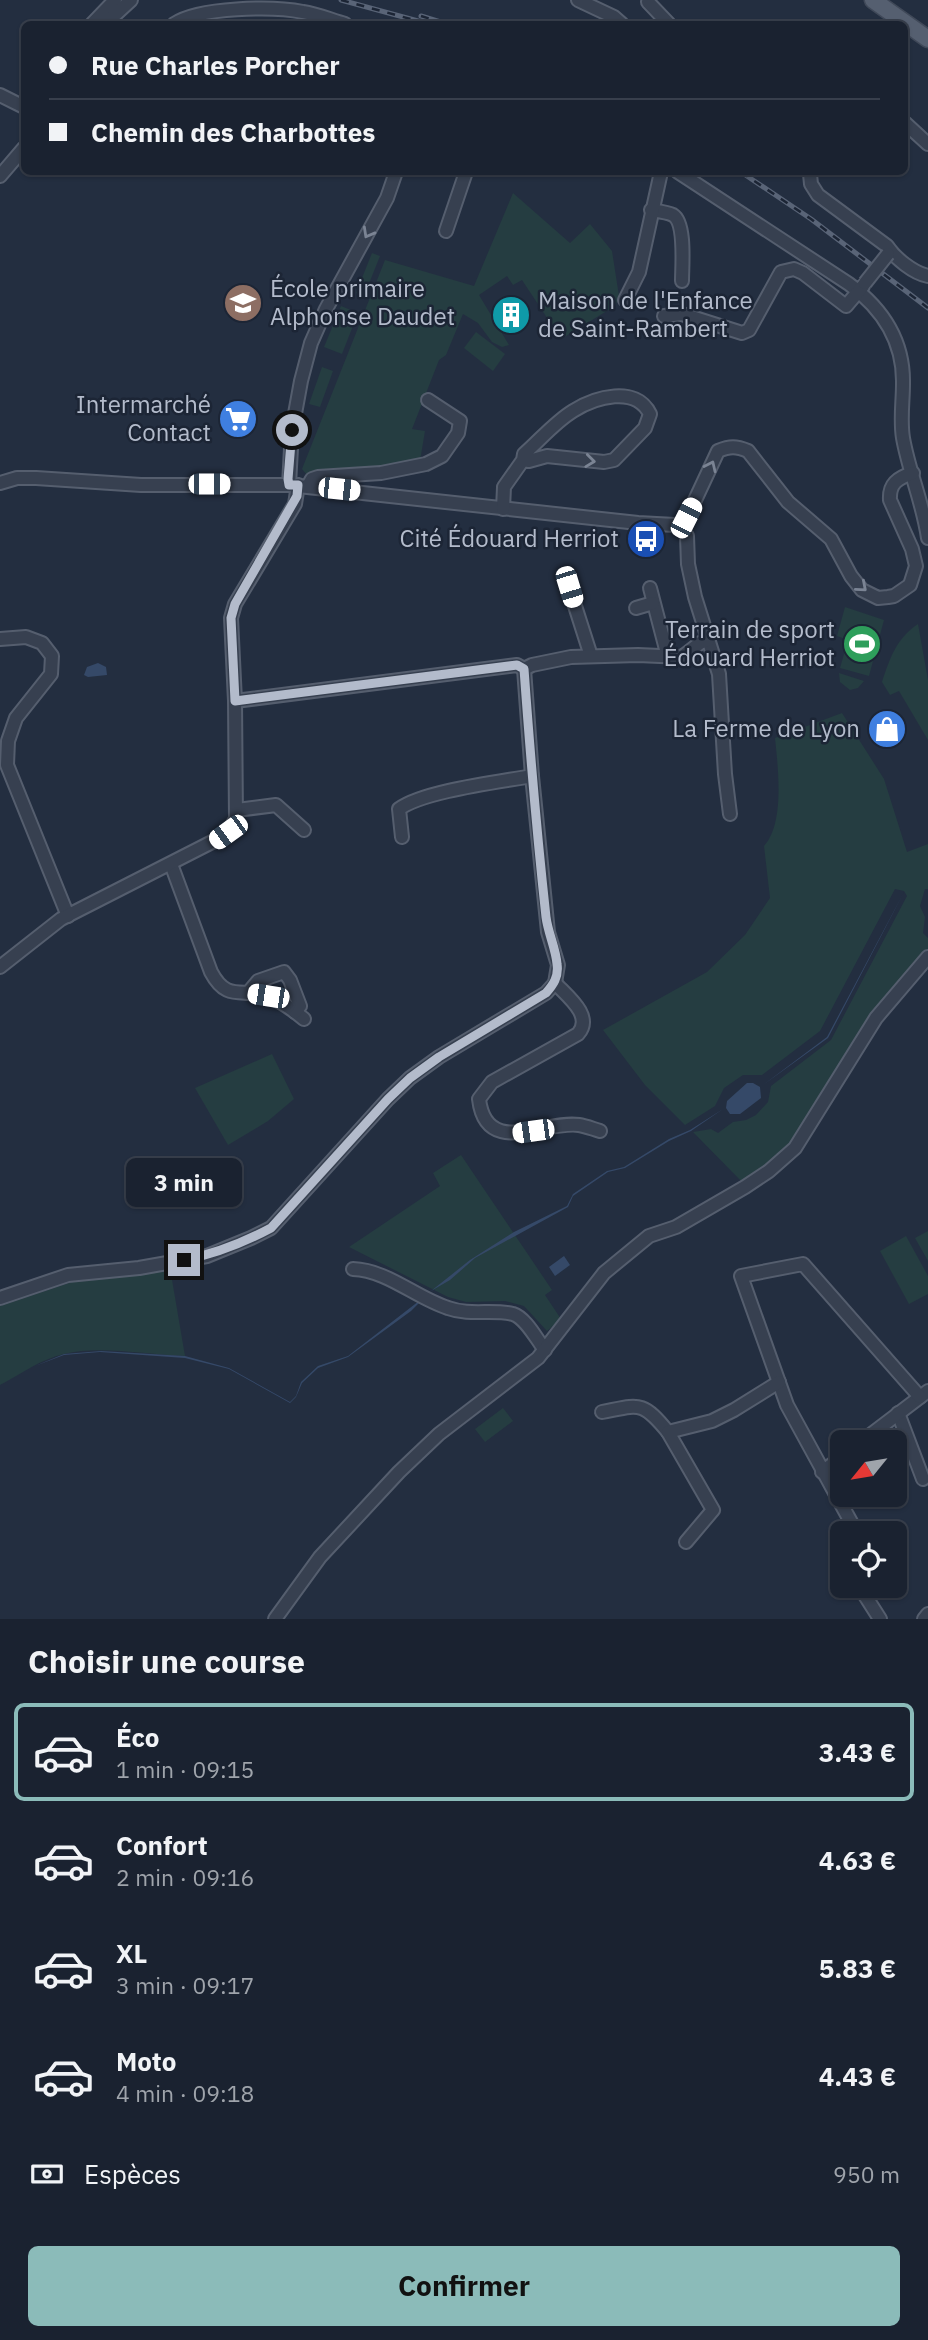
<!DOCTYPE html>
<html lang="fr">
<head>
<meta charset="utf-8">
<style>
	:root { --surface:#1a2230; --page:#272f3c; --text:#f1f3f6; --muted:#9fa4ab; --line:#383f4c; --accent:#8bbbb9 }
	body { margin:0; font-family:"IBM Plex Sans",sans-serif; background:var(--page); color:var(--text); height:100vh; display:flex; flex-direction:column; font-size:26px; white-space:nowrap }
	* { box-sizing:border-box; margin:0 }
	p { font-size:23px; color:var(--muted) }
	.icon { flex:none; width:38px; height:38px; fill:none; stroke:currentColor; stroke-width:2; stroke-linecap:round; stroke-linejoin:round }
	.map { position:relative; height:1619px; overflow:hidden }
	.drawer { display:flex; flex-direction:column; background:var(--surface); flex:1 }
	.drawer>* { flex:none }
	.hud { position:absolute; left:21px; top:21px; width:887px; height:154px; border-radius:10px; box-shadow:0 2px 5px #0004,0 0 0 2px var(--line); display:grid; align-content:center; height:154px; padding:0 28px; background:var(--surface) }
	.needle { width:46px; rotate:240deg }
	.controls { position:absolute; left:830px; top:1430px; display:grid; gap:14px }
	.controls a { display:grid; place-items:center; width:77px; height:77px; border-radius:10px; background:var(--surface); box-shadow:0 2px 5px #0004,0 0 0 2px var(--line); font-size:35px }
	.end { position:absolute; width:32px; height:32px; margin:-16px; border:9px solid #b3bbcb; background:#111; box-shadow:0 0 0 4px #111 }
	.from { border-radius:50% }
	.bubble { position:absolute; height:49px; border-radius:10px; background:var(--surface); box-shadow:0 2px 5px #0004,0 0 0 2px var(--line); font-size:23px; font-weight:800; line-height:49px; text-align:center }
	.car { position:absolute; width:21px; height:42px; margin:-21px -10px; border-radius:9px; box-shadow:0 0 5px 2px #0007; background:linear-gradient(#fff 24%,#345 0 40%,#fff 0 76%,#345 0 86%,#fff 0) }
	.hud b { display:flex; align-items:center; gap:24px; height:66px; font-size:26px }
	.hud b+b { border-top:2px solid var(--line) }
	.hud i { width:18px; height:18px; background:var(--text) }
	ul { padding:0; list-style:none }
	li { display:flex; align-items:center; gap:21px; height:98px; margin:0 14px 10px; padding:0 14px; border:4px solid transparent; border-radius:10px }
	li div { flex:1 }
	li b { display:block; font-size:26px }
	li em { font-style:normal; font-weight:800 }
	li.on { border-color:var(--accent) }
	li>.icon { width:63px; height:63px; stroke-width:1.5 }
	h2 { padding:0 28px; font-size:32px; line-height:84px }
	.pay { display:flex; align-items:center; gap:18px; height:77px; padding:0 28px; font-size:26px }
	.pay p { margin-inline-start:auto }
	.primary-button { display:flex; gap:14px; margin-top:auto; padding:14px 28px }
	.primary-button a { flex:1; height:80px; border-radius:10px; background:var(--accent); color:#111; font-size:28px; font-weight:800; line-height:80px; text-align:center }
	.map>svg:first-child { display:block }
	.green { fill:#253d41 }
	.water { fill:#354968 }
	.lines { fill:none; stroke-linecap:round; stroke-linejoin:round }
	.minor-casing { stroke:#555e6e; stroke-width:16 }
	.major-casing { stroke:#404959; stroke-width:19 }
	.minor { stroke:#374050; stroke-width:12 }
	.major { stroke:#555f70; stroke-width:16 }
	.rail-casing { stroke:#596477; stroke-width:5 }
	.rail { stroke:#1c2535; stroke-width:2.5; stroke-dasharray:8; stroke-linecap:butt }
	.minor-bridge-casing { stroke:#555e6e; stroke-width:16; stroke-linecap:butt }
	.minor-bridge { stroke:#374050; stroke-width:12 }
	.oneway { stroke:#7b8494 }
	.route { stroke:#b3bbcb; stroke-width:9 }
	.labels { text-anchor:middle; stroke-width:5; stroke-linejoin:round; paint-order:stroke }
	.poi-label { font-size:24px; fill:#b3bbcb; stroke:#1c2535; text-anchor:end }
</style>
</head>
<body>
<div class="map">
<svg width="928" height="1619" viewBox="0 0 928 1619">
	<rect width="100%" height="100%" fill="#232e40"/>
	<!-- green -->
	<g class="green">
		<path d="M513,193L570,243L590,224L612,251L619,296L615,306L561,339L522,280L513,285L507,276L479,295L509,345L502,347L492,342L478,323L463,314L446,355L439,360L412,429L425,431L420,461L365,471L307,475L302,469L385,260L474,286Z"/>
		<path d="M372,253L380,256L364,296L356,293Z"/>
		<path d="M341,306L358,313L342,354L324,347Z"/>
		<path d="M476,332L505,354L493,371L464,348Z"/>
		<path d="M322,367L333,371L320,407L309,404Z"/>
		<path d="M845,607L884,620L869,676L840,668L848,640L837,636Z"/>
		<path d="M918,624L928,680V740L899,691L890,695L882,682C890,658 896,639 918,624Z"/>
		<path d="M839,673L864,681L858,688L850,690L840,682Z"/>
		<path d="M842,713L884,779L907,852L928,844V889H925L920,906L925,917L923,933L928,938V950L916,963L802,1129L781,1156L744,1184L693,1132L711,1129L718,1133L733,1122L746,1120L756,1115L768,1102L771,1086L831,1040L907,896L904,891L895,889L820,1031L762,1075H743L724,1088L715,1106L685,1125L645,1085L603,1030L707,972L745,935L770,898L764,846C785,823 778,768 775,738Z"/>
		<path d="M272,1054L294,1099L268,1121L228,1145L195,1088Z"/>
		<path d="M461,1155L552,1290L545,1295L561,1319L547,1331L524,1306L505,1301L466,1302L448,1297L349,1247L440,1186L433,1173Z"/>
		<path d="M928,1231V1261L915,1238Z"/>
		<path d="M906,1236L928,1276V1294L909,1304L880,1251Z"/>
		<path d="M170,1268L185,1356C147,1355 100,1345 64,1354C41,1359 21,1374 0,1385V1306L72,1282Z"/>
		<path d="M503,1408L513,1421L485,1442L475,1429Z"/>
	</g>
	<!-- water -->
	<g class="water">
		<path d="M98,663L106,667L107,675L88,677L84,675L87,667Z"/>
		<path d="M904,892L828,1038L763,1085L827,1037Z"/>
		<path d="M747,1083H753L760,1087L761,1098L740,1114H730L726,1108L727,1101Z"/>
		<path d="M723,1109L691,1131L669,1141L625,1168L608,1172L573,1196L568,1207L475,1258L450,1280L431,1291L470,1260L514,1232L567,1206L573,1194L607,1171L624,1167L669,1139L690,1130Z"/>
		<path d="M564,1256L570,1265L555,1276L549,1267Z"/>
		<path d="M428,1294L411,1311L348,1357L318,1368L302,1383L296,1397L290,1403L229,1369L185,1358L100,1352L64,1355L35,1366L64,1354L101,1351L185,1356L229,1368L290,1402L296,1396L301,1382L318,1366L348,1356Z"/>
	</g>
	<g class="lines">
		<defs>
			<g id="minor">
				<path d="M578,0L614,17L622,24"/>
				<path d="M648,2L669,24"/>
				<path d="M92,24L115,0"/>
				<path d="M105,24L131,0"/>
				<path d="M174,24C199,7 273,6 303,12C317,14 331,20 345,24"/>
				<path d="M0,95L24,107"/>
				<path d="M905,123L928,144"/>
				<path d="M678,172L849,284C883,309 904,341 903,384C903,402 900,420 903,438C909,472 923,503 928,538"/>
				<path d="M812,172L810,174L811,184L818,195L887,246C895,258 913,273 928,276"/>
				<path d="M0,176L24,148"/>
				<path d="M651,210C657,211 667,212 673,215C686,223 682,267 682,281"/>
				<path d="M446,231L466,172"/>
				<path d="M625,300L639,272L661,172"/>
				<path d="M664,316L682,314L742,333L749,330L781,272L794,269L803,273L846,306L863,286"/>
				<path d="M0,483L17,478H36L141,485H289L638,523L675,525L682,528"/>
				<path d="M289,485L292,430L301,381L311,343L326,309L387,198L396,172"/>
				<path d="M308,486L312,479L318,477L381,473L426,464L442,456L458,433L460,421L428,400"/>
				<path d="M503,509L504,487L523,460L524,454C540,440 555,422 573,411C595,397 636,385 650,414L645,428L614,460L604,462L547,456L529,461L523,460"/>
				<path d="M682,528L718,451C730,446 736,446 748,451L788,502L831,539L851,576L862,590L878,598L888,597L894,596L910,585L916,566L912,549L890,500C889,484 897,478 913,473"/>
				<path d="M682,528L687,536L688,564L695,597L719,674L725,774L730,814"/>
				<path d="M569,587L591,656"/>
				<path d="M650,588L668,657"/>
				<path d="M636,608L653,603"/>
				<path d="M0,639L26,637L42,643L52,656L51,674L16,718L8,741L7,765L68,916"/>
				<path d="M524,669L532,665L571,657L638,655L682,657L700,643L708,640"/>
				<path d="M235,701L517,665L524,669"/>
				<path d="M237,810L276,805L304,830"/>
				<path d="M402,837L399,809C423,791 499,782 532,776"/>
				<path d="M171,864L211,972C228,1004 243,986 270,997C283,1002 293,1010 304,1019"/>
				<path d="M0,967L61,919L214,841L228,832L236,819L235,701L231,618L235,604L295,504L298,485"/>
				<path d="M555,983C567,996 594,1016 578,1034L492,1082L479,1099C486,1158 544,1120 579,1125C586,1126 593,1129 600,1131"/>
				<path d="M248,993L258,981L284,972L290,980L300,1006L295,1012"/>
				<path d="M353,1269C387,1270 416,1298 448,1308C470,1316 492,1309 513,1314C526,1318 537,1340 545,1350"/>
				<path d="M0,1298L68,1275L139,1268L207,1256L251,1238L271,1228L388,1099L410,1078L439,1057L546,993L555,983L558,965L548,932L532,776L524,669"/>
				<path d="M602,1412C639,1405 642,1400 668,1432"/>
				<path d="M898,1413L923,1479"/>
				<path d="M861,1442L928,1391"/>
				<path d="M822,1472L842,1457"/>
				<path d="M857,1533L787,1405L741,1276L803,1264L920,1397"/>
				<path d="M686,1542L713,1510L668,1432L712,1421L734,1410L779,1382"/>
				<path d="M859,1586L880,1619"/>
				<path d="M275,1619L320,1557L399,1472L439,1434L538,1358L604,1273L649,1236L676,1227L745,1187L769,1171L795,1148L876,1018L928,957"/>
				<path d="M924,1619L928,1614"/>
			</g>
			<path id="major" d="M873,0L928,39"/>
		</defs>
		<!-- minor casing -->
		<use href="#minor" class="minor-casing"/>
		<!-- major casing -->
		<use href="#major" class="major-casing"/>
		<!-- minor -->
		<use href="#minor" class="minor"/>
		<!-- major -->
		<use href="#major" class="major"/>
		<defs>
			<g id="rail">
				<path d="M341,0L429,24"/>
				<path d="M421,16L447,24"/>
				<path d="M741,172L811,219L928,308"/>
			</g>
		</defs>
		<!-- rail casing -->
		<use href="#rail" class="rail-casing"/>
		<!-- rail -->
		<use href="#rail" class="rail"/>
		<defs>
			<path id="minor-bridge" d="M865,283L888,254"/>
		</defs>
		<!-- minor-bridge casing -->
		<use href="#minor-bridge" class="minor-bridge-casing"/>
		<!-- minor-bridge -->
		<use href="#minor-bridge" class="minor-bridge"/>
	</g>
	<!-- one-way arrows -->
	<defs><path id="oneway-chevron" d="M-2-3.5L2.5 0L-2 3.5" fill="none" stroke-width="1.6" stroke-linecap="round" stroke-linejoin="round" transform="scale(1.75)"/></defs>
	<g class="oneway">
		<use href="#oneway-chevron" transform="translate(368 233) rotate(119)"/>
		<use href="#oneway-chevron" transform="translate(590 461) rotate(7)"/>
		<use href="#oneway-chevron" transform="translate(711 466) rotate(-65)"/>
		<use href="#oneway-chevron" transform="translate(862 587) rotate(41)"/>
	</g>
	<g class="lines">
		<!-- route -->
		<path class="route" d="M184,1260C215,1254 243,1243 271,1228L388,1099L410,1078L439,1057L546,993C553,985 559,977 557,964C556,949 548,933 546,917C537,835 530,752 524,669L517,665L235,701L231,618L235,604L297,496L298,485H289L288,479L292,430"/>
	</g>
	<!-- icons -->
	<defs>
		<symbol id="school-disc" viewBox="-11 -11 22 22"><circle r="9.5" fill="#8d6e63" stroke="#1c2535"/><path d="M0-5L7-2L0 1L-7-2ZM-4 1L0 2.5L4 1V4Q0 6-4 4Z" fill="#fff"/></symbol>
		<symbol id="building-disc" viewBox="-11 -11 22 22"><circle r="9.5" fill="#0f9aa8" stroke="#1c2535"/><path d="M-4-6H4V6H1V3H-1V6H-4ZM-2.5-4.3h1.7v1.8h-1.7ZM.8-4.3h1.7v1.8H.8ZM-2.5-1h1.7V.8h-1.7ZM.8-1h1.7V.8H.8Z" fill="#fff"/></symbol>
		<symbol id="supermarket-disc" viewBox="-11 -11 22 22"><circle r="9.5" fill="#3f7fe0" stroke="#1c2535"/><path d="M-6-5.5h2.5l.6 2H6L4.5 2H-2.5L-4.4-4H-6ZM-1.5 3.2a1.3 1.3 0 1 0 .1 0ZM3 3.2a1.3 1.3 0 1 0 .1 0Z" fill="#fff"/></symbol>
		<symbol id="bus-disc" viewBox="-11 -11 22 22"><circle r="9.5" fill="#1a4fb4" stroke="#1c2535"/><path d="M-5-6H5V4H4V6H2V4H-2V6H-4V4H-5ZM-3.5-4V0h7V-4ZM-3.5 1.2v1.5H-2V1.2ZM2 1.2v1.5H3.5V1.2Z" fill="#fff"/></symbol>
		<symbol id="stadium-disc" viewBox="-11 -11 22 22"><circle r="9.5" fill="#2e9e5b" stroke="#1c2535"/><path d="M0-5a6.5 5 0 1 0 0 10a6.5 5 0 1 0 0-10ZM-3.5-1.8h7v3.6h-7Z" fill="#fff"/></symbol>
		<symbol id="shop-disc" viewBox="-11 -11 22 22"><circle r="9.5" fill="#3f7fe0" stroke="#1c2535"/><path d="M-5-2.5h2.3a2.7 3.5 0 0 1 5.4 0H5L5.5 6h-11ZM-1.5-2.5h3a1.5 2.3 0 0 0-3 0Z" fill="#fff"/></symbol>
	</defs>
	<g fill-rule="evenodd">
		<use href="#school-disc" x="221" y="281" width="44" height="44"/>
		<use href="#building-disc" x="489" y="293" width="44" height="44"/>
		<use href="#supermarket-disc" x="216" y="397" width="44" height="44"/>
		<use href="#bus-disc" x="624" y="517" width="44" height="44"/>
		<use href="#stadium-disc" x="840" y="622" width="44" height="44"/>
		<use href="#shop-disc" x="865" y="707" width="44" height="44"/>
	</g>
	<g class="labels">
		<!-- poi labels -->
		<g class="poi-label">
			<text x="270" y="297" text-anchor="start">École primaire<tspan x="270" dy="28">Alphonse Daudet</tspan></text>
			<text x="538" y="309" text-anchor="start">Maison de l'Enfance<tspan x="538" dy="28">de Saint-Rambert</tspan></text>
			<text x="211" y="413">Intermarché<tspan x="211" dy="28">Contact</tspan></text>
			<text x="619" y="547">Cité Édouard Herriot</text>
			<text x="835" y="638">Terrain de sport<tspan x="835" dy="28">Édouard Herriot</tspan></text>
			<text x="860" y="737">La Ferme de Lyon</text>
		</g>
	</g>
</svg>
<div class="controls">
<a><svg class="needle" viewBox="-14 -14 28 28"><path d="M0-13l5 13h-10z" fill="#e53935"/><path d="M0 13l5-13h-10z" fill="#9fa4ab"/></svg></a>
<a><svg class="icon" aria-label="locate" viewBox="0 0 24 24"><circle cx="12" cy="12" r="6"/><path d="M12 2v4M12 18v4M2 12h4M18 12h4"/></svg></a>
</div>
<i class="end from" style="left:292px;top:430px"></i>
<i class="end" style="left:184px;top:1260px"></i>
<div class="bubble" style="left:126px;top:1158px;width:116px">3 min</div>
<i class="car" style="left:209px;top:484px;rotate:90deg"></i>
<i class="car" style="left:339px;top:489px;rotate:96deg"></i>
<i class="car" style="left:686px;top:518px;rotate:27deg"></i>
<i class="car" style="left:569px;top:587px;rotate:163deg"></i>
<i class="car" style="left:228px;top:832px;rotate:234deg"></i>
<i class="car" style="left:268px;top:996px;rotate:279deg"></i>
<i class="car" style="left:533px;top:1131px;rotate:262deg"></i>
<div class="hud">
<b><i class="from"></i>Rue Charles Porcher</b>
<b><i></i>Chemin des Charbottes</b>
</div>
</div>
<section class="drawer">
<h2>Choisir une course</h2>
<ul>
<li class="on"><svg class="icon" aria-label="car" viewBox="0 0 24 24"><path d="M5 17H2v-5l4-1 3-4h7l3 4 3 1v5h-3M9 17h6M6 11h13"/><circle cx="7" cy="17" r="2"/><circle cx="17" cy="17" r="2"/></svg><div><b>Éco</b><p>1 min · 09:15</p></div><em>3.43 €</em></li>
<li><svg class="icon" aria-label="car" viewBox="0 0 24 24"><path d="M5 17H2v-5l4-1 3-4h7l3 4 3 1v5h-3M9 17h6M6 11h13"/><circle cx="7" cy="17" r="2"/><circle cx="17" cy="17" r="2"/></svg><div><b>Confort</b><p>2 min · 09:16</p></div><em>4.63 €</em></li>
<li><svg class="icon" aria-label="car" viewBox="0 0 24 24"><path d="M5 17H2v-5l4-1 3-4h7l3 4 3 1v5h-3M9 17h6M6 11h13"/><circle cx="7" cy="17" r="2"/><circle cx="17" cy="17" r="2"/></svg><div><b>XL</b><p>3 min · 09:17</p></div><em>5.83 €</em></li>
<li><svg class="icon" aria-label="car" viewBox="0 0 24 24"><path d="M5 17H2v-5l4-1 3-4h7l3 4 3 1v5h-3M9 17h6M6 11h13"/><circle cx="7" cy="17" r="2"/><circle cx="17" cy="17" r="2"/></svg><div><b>Moto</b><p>4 min · 09:18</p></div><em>4.43 €</em></li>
</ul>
<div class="pay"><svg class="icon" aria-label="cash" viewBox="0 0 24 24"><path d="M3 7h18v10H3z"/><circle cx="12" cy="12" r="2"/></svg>Espèces<p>950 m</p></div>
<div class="primary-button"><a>Confirmer</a></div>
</section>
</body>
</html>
